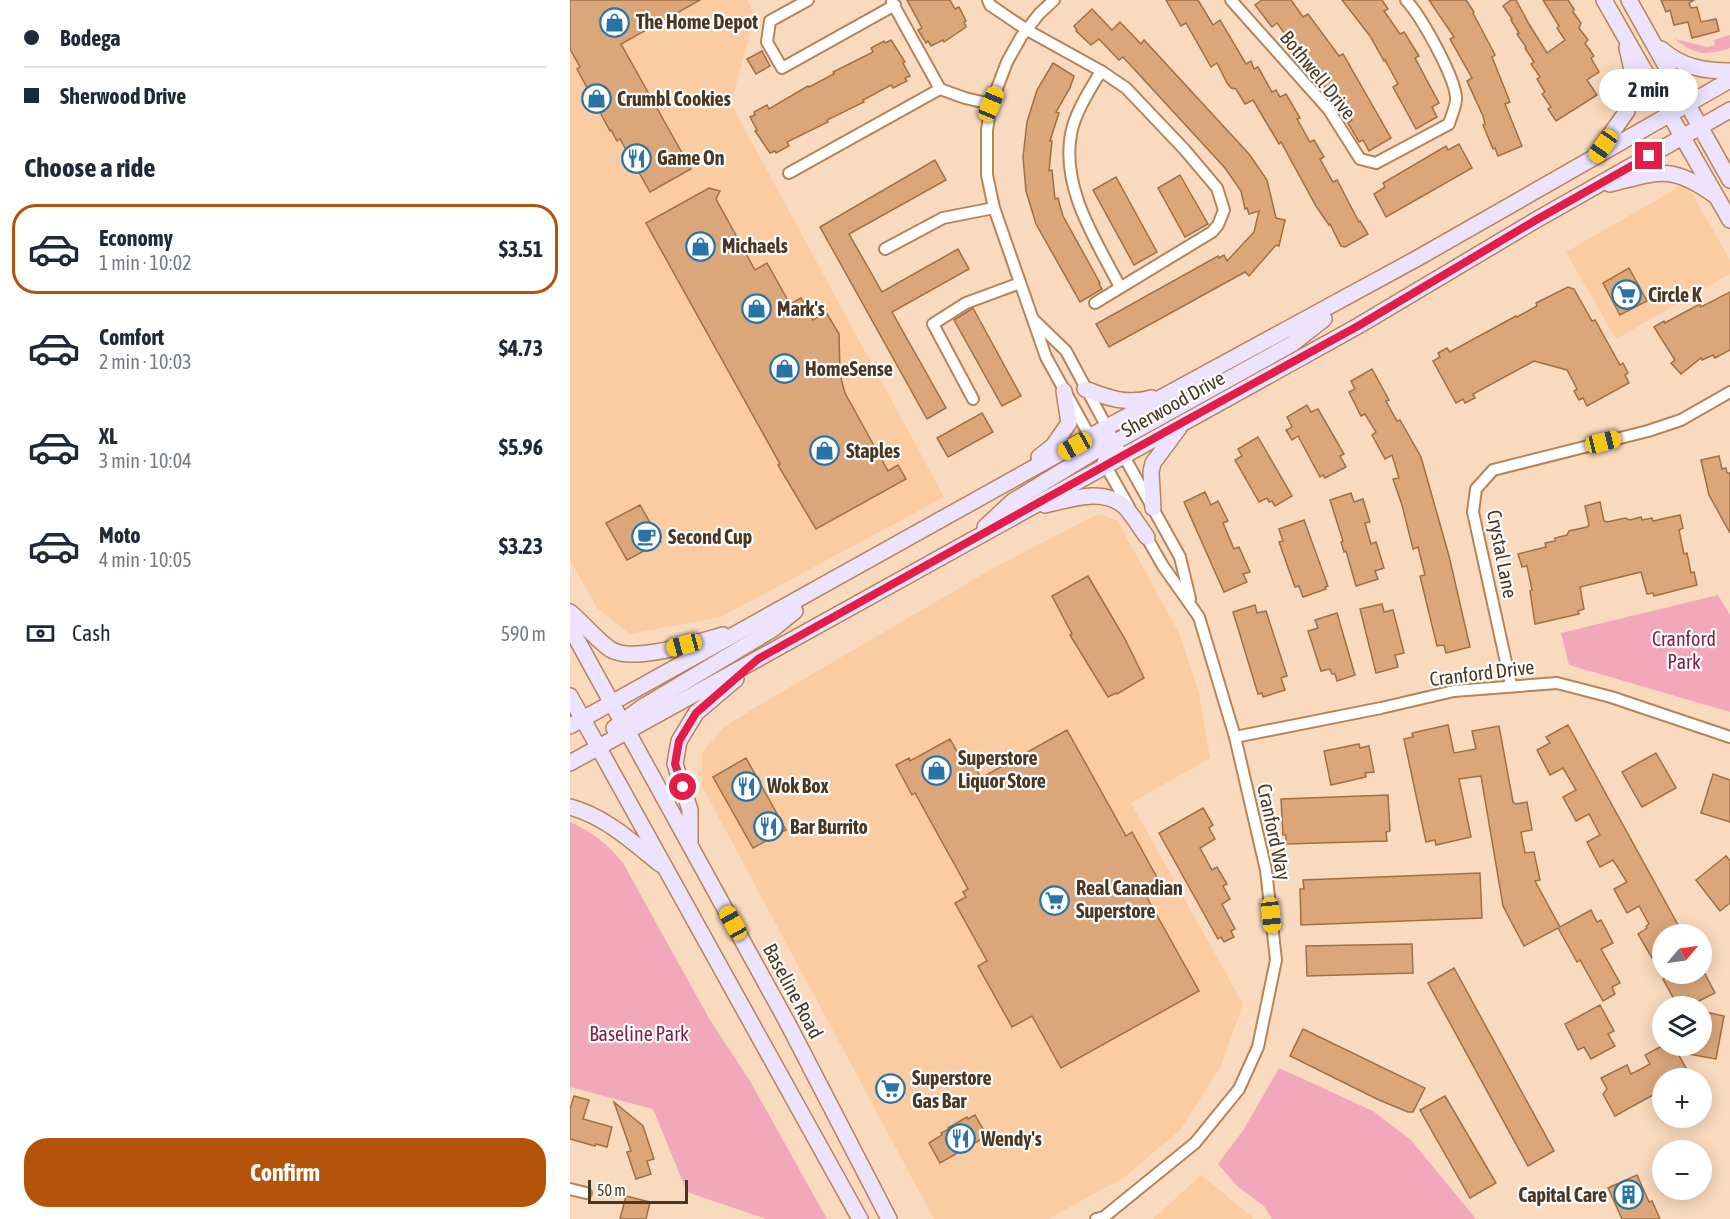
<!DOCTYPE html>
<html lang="en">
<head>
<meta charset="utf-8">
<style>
	:root { --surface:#fff; --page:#f2f2f3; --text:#1f2937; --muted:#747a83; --line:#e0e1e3; --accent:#b45309 }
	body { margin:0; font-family:"Asap Condensed",sans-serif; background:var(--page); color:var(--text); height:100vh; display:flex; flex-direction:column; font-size:22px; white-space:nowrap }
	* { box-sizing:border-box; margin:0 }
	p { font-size:20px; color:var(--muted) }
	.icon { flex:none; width:33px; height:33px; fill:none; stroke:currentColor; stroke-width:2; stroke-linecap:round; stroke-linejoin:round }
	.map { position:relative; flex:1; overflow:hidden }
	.side { display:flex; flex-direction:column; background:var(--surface); width:570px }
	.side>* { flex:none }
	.banner { display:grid; align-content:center; height:132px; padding:0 24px; background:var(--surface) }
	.needle { width:39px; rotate:61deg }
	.fabs { position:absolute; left:1082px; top:924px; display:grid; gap:12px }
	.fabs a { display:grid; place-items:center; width:60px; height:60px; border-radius:50%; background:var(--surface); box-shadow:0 3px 15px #0003; font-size:30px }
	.scale { position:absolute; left:18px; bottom:15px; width:100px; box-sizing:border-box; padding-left:6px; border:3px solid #4b3623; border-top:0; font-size:16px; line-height:21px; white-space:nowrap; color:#4b3623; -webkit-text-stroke:4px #fff; paint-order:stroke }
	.end { position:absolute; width:27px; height:27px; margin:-14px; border:8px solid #e11d48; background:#fff; box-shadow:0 0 0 3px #fff }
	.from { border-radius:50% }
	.bubble { position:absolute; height:42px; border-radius:21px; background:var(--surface); box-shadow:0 3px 15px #0003; font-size:20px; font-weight:700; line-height:42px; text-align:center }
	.car { position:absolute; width:18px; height:36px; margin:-18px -9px; border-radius:8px; box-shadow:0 0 4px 2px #0007; background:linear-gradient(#f5c518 24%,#345 0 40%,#f5c518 0 76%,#345 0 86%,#f5c518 0) }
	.banner b { display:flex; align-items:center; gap:21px; height:57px; font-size:22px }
	.banner b+b { border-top:2px solid var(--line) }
	.banner i { width:15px; height:15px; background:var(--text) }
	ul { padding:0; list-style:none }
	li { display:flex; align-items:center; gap:18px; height:90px; margin:0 12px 9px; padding:0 12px; border:3px solid transparent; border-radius:24px }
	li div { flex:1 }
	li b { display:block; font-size:22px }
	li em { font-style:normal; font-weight:700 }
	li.on { border-color:var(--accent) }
	li>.icon { width:54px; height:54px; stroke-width:1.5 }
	h2 { padding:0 24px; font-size:27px; line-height:72px }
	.pay { display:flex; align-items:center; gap:15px; height:66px; padding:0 24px; font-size:22px }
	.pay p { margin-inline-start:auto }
	.primary-button { display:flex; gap:12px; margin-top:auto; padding:12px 24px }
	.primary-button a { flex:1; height:69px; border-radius:24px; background:var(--accent); color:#fff; font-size:24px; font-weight:700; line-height:69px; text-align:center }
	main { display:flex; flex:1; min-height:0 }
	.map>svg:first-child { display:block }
	.built { fill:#fbcba2 }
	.green { fill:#f2a8bb }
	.building { fill:#dba77a; stroke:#a06f43; stroke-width:1.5 }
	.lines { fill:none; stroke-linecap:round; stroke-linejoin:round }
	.street-casing { stroke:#b68458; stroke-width:14 }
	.secondary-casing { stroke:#b68458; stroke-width:18 }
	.street { stroke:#fff; stroke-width:10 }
	.secondary { stroke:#eee3fe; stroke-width:15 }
	.route { stroke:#e11d48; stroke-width:8 }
	.labels { text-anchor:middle; stroke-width:4.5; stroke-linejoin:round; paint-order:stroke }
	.poi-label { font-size:20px; font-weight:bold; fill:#4b3623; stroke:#fff; text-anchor:start }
	.street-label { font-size:20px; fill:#4b3623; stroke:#fff }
	.park-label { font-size:20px; fill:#861d46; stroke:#fff }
</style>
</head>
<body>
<main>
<section class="side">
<div class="banner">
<b><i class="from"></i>Bodega</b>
<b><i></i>Sherwood Drive</b>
</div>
<h2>Choose a ride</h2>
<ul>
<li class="on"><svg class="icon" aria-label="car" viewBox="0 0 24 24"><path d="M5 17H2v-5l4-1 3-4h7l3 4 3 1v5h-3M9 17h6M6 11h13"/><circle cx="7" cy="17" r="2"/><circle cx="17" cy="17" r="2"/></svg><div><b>Economy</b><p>1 min · 10:02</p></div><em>$3.51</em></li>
<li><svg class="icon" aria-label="car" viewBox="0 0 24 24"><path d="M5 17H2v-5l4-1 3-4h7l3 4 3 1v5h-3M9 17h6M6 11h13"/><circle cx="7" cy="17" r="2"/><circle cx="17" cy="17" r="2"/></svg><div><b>Comfort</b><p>2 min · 10:03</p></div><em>$4.73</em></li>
<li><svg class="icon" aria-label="car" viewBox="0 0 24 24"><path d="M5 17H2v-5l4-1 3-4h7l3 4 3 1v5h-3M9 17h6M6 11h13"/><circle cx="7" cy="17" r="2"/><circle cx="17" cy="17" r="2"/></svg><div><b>XL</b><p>3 min · 10:04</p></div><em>$5.96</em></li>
<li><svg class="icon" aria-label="car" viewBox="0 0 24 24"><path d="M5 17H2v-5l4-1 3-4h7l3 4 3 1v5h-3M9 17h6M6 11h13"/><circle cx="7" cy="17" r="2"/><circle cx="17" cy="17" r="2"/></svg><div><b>Moto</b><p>4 min · 10:05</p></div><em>$3.23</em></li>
</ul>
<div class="pay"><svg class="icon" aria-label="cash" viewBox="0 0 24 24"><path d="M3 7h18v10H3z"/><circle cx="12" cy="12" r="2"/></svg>Cash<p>590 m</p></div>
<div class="primary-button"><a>Confirm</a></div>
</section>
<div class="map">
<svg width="1160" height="1219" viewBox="0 0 1160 1219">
	<rect width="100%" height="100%" fill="#fadabe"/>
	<!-- built -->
	<g class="built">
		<path d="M0,0H177L185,15L161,104L374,497L151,617L60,634L27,608L0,560Z"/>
		<path d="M1116,183L1160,260V274L1046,339L996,252Z"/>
		<path d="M528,514L547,520L609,633L629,693L640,758L561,803L673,1004L650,1068L610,1130L555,1177L478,1219H364L132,786V753L153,728L186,707L427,566Z"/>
		<path d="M631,1175L682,1217L683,1219H583Z"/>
	</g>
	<!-- green -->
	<g class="green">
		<path d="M1160,35V48C1135,56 1125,55 1105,39L1137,47L1145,45L1144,40Z"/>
		<path d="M1148,595L1160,615V712L999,665L991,633Z"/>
		<path d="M0,822C22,832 38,844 53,863L140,1020L180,1081L257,1219H196L117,1192L83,1109L0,1087Z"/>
		<path d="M709,1068L803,1111L841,1140L906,1219H702L694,1206L667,1186L648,1164L674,1129Z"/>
	</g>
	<!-- building -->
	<g class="building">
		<path d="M0,0H130L51,44L121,169L80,192L50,139L47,141L41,130L40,131L7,69L10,67L0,49Z"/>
		<path d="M337,0H380L385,9L389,7L396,21L394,22L396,27L374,42L373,40L361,46L358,41L356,43L348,30L352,28Z"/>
		<path d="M596,0H628L643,25L650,20L676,64L681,61L684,69L688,67L702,92L706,90L710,97L716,94L730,118L727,119L740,142L744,140L754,157L750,159L763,182L767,180L789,222L790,221L798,234L775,247L771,246L760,224L759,225L746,206L711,142L709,144L683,100L675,104L666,89L661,88L657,83L647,63L641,67L616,23L611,26Z"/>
		<path d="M692,0H721L733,17L738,14L769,56L773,54L821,138L799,151L793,140L789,142L778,123L782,120L771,101L766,104L739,62L735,65L718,43L721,42L707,23L702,27L685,5Z"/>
		<path d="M772,0H812L818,9L814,11L830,34L834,32L849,56L845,58L869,103L862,107L867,117L846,129L823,87L828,84L815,60L814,61L800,36Z"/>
		<path d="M859,0H896L904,12L903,13L925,55L922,57L940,102L935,104L952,146L928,156L925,148L923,149L913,125L915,124L913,116L897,81L902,78L880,39L884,37Z"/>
		<path d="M941,0H946L959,24L977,53L995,40L987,28L989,26L973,0H998L1004,9L1003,12L1011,23L1009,28L1018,40L1015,43L1024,56L1021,58L1029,72L1017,80L1027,95L986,121L978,109L981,107L972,94L975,92L967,79L970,77L961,64L964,62L955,48L956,47L947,34L949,33L941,20L942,19L933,6Z"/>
		<path d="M1091,0H1124L1119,3L1121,8L1127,7L1131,22L1146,19L1149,31L1122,38L1118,22L1104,25L1100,10L1096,12Z"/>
		<path d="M522,9L542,30L550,22L571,44L574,40L679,154L697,180L706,218L715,220L709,246L706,245L679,276L675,272L539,347L526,324L648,256L649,258L654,255L657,261L684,232L689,211L679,214L677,208L675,209L671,191L655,168L553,57L549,60L529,39L521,45L506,31L507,30L504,26Z"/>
		<path d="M321,40L335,62L333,63L340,76L335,78L337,81L323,88L321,85L293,100L294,102L257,120L258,122L217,142L219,146L206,153L205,151L200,153L185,131L187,130L180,117L185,115L184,112L197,105L199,109L238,86L239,87L264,74L263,72L303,52L301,48L314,41L315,43Z"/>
		<path d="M192,51L200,66L186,74L177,59Z"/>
		<path d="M483,63L504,76L500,88L486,112L489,113L480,141H482L479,171L482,170L485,199L488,198L493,216L530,283L529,284L532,289L510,302L466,224L456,191L453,157L457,122L467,90Z"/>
		<path d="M889,144L902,168L816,217L804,194L815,187L813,183L876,146L878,150Z"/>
		<path d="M365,160L376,180L279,234L312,292L388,249L399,269L322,312L376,408L357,419L250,227Z"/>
		<path d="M610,175L638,224L615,237L588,188Z"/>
		<path d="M546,177L587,252L564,265L523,190Z"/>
		<path d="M139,188L150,191L146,199L185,270L197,263L220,304L231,298L243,320L256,312L269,334L270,375L275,393L318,471L328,465L336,479L246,529L208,465L210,464L76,223Z"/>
		<path d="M1059,268L1077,301L1050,315L1033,283Z"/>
		<path d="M998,287L1004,289L1022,321L1025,320L1050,365L1053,363L1058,373L1055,375L1059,383L1017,406L1013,398L1009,400L1004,391L1007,389L997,370L964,361L903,394L905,398L895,403L893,399L886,403L863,361L870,357L868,353L877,348L880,352L946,316L947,317L967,306L966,303Z"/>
		<path d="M1160,292V350L1145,358L1143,355L1132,360L1131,358L1111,374L1101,363L1105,360L1084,327L1094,321L1095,323L1102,319L1130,304L1131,307Z"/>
		<path d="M403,308L451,396L432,406L384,320Z"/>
		<path d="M802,369L819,400L816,401L827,421L830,420L851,457L879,556L900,647L876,653L874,645L867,646L850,576L855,575L848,547L843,549L832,505L823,479L829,478L822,455L815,459L802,435L806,432L795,414L791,416L779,392L785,389L781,381Z"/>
		<path d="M737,405L741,412L748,409L774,454L770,456L776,467L755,478L753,475L750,477L728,436L722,440L716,430L722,427L717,417Z"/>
		<path d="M412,413L423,432L378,457L367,438Z"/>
		<path d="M688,437L722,496L705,506L702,501L699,502L697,498L689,502L665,460L672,456L668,449Z"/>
		<path d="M1149,456L1152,469L1156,468L1157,473H1160V533L1139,495L1131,460Z"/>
		<path d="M635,492L641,505L648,501L658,521L653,523L664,549L669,547L680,572L673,574L677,582L654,592L614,502Z"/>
		<path d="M781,493L784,502L793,499L800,522L795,523L801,544L806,542L814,568L805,571L808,579L786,586L776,551L774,552L771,542L773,541L760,500Z"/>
		<path d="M1030,502L1034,521L1037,522L1055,518L1060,520L1071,517L1072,520L1082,518L1083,521L1110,515L1113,528L1109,530L1114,554L1117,553L1121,573L1124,572L1127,585L1084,596L1083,593L1077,594L1071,572L1010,587L1014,609L1008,611L1009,614L965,624L960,591L962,590L957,566L952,567L948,554L976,547L975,543L985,541V538L997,535L999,531L1017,527L1019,525L1015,506Z"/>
		<path d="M70,505L91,542L57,560L36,523Z"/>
		<path d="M734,520L758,586L755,587L756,589L733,597L729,586L725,587L709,542L713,541L709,529Z"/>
		<path d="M518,576L555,639L574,678L547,694L546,693L538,697L500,635L502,634L482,596Z"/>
		<path d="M812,604L814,612L823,610L834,653L825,655L828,667L806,673L790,609Z"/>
		<path d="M685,605L687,613L696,611L717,676L711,678L715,690L693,697L692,693L688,694L663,612Z"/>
		<path d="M767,613L785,675L767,681L765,674H762L760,669L751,671L738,631L748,628L745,620Z"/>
		<path d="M878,725L884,753L906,749L902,731L929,726L943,802L946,804L957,802L962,830L951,832L955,853L964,852L970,880L965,881L990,927L1021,910L1027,922L1031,920L1043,943L1031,949L1050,983L1042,987L1045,994L1033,1001L1010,960L1007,962L988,928L954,946L933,906L911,776L889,779L901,837L866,845L865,840L856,842L834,739L843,737L842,733Z"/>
		<path d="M998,725L1113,934H1092V953L1082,958L1068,934L1077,928L1076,926L1079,924L1069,906L1057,913L1044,889L1057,882L1043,860L1030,867L1017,842L1030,835L1019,814L1006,821L993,797L1006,790L993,768L980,775L967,750L980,743L976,737Z"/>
		<path d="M497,730L556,836L562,832L590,883L574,892L629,991L491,1068L462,1016L442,1027L408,966L417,961L385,903L396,897L393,892L398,889L345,793L342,795L326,765L339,758L340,761L380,739L395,766L402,762L411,778Z"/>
		<path d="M789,744L790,748L799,746L804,772L795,773L796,777L761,785L754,751Z"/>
		<path d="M1086,753L1106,788L1072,807L1052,772Z"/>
		<path d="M176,758L216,830L183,848L143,777Z"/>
		<path d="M1143,774L1160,780V822L1131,813Z"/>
		<path d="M818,795L820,831L816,832L817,841L716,844V835H713L711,799Z"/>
		<path d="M633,808L643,825L639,828L645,839L630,848L642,870L647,867L657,884L653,886L660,899L652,904L665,929L661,931L664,937L654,942L651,937L648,939L589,833Z"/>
		<path d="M1156,856L1160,861V903L1150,911L1126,880Z"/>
		<path d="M910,873L912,918L731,925L730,889H734L733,880Z"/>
		<path d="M842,944L843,973L737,976L736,946Z"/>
		<path d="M884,968L984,1151L958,1166L858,983Z"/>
		<path d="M1103,974H1135L1145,993L1123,1004L1118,996L1106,1003L1093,979Z"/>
		<path d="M1030,1005L1044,1031L1038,1034L1045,1046L1021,1059L1014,1047L1008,1050L995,1024Z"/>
		<path d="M1131,1011L1154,1016L1146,1059L1107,1052L1120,1075L1114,1078H1092V1090L1045,1116L1033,1094L1037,1089L1031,1078L1057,1065L1061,1074L1071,1069L1080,1064L1075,1055L1092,1046H1131Z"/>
		<path d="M733,1029L855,1088L843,1112H838L809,1100L720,1056Z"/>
		<path d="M323,1080L330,1092L318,1098L311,1086Z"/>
		<path d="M4,1096L19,1100L13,1119L42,1127L37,1147L26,1144L25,1146L0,1139V1109Z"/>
		<path d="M875,1096L926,1183L900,1198L850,1110Z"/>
		<path d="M44,1102L73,1126L84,1159L77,1161L81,1174L66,1179L57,1152L61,1151Z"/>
		<path d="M405,1115L417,1136L370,1163L359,1143L372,1135L371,1133L379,1129L378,1128L397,1117L398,1119Z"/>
		<path d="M1067,1175L1079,1202L1082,1201L1090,1219H1052L1038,1188Z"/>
		<path d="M56,1196L80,1202L76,1219H50Z"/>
	</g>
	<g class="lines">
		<defs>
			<g id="street">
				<path d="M238,0L200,21L197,42L212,68L325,5"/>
				<path d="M418,0L420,5L457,30L531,71L556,88L614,149L647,188L654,210L648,225L642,232L525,303"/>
				<path d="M484,0L469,14L451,37L437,62L421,104L417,130V175L424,208L476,357L523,442"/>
				<path d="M661,0L759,110L790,159L806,163L879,124C881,116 887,105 886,97C884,75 851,16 836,0"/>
				<path d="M322,2L370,89L395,98L421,104"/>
				<path d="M531,71C520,90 505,112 501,134C491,189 526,240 550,287"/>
				<path d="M219,173L370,89"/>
				<path d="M315,249L373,218L424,208"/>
				<path d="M464,320L496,351L540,433"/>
				<path d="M403,399L363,324L396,303L450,283"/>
				<path d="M551,451L610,557L620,599"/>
				<path d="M533,461L559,507"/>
				<path d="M941,685L903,512L906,489L923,470L1078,431L1111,420L1160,392"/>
				<path d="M665,737L811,708L884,691L987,683L1041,697L1160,737"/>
				<path d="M0,1189L16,1193"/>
				<path d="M526,1219L534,1217L625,1143L669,1089L688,1047L706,960L696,870L665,737L629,617L593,566L573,531"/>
			</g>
			<g id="secondary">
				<path d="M1034,0L1160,220"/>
				<path d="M1059,0L1160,180"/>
				<path d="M1091,49C1112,67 1133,71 1160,71"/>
				<path d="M1028,152L1057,111L1063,74L1057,48"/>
				<path d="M1040,184C1088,172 1101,164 1144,195"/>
				<path d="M515,389C538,398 557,405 582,398"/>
				<path d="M469,457L483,446L499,423L494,391"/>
				<path d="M536,466L538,451L545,442L722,344L754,319"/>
				<path d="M475,505C499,500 532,487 554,506C563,515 570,528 577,537"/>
				<path d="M583,508L581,472L583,463L609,428"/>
				<path d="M415,527L443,501L527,450L535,440L536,433"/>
				<path d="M0,612C13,623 27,640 40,649C62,664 128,642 153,635"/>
				<path d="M0,627L216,1020L319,1219"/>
				<path d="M0,696L290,1219"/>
				<path d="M0,726L537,427L846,259L1160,80"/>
				<path d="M44,728L71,708L203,629L225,611"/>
				<path d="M0,763L788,326L966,220L1160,110"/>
				<path d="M0,807C36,817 61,841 90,864"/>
				<path d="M120,842V810L105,764L109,741L126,713L166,679"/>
			</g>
		</defs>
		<!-- street casing -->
		<use href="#street" class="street-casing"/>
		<!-- secondary casing -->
		<use href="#secondary" class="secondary-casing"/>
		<!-- street -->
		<use href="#street" class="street"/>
		<!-- secondary -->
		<use href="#secondary" class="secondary"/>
	</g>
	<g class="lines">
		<!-- route -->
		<path class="route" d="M113,787L105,764L109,741L126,713L188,659L615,421L788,326L966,220L1079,156"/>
	</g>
	<!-- icons -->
	<defs>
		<symbol id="shop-ring" viewBox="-11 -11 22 22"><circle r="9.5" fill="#fff" stroke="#2974a7" stroke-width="1.5"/><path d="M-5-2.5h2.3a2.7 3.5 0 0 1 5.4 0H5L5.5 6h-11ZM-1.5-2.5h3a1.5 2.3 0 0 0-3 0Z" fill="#2974a7"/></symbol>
		<symbol id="restaurant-ring" viewBox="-11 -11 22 22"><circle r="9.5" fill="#fff" stroke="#2974a7" stroke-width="1.5"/><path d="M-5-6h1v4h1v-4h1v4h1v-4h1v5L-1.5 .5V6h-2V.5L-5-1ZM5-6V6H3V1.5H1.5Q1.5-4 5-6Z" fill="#2974a7"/></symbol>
		<symbol id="supermarket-ring" viewBox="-11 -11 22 22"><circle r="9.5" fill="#fff" stroke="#2974a7" stroke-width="1.5"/><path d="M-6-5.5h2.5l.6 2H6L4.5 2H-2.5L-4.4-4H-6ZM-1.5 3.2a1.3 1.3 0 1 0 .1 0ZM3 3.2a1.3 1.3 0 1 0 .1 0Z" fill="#2974a7"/></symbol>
		<symbol id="cafe-ring" viewBox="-11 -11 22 22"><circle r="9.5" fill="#fff" stroke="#2974a7" stroke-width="1.5"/><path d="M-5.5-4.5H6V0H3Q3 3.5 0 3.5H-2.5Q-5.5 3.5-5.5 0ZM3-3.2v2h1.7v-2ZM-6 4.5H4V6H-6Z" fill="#2974a7"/></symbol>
		<symbol id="building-ring" viewBox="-11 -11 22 22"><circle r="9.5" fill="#fff" stroke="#2974a7" stroke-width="1.5"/><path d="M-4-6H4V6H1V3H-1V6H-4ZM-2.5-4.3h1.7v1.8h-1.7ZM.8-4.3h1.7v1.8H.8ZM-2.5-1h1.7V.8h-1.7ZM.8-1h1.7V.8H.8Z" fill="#2974a7"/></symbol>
	</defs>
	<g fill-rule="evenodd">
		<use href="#shop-ring" x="28" y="6" width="33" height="33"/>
		<use href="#shop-ring" x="10" y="82" width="33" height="33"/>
		<use href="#restaurant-ring" x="50" y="142" width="33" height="33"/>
		<use href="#shop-ring" x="114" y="230" width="33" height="33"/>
		<use href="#supermarket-ring" x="1040" y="278" width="33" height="33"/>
		<use href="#shop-ring" x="170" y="292" width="33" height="33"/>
		<use href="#shop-ring" x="198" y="352" width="33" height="33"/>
		<use href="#shop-ring" x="238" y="434" width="33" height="33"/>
		<use href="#cafe-ring" x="60" y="520" width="33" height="33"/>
		<use href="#shop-ring" x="350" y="754" width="33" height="33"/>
		<use href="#restaurant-ring" x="160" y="770" width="33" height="33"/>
		<use href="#restaurant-ring" x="182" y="810" width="33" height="33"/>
		<use href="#supermarket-ring" x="468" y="884" width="33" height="33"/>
		<use href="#supermarket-ring" x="304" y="1072" width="33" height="33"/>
		<use href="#restaurant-ring" x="374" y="1122" width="33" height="33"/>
		<use href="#building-ring" x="1042" y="1178" width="33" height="33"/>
	</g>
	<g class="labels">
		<!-- poi labels -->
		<g class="poi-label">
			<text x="66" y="29">The Home Depot</text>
			<text x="47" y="106">Crumbl Cookies</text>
			<text x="87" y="165">Game On</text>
			<text x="152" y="253">Michaels</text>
			<text x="1078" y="302">Circle K</text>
			<text x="207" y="316">Mark's</text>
			<text x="235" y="376">HomeSense</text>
			<text x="276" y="458">Staples</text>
			<text x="98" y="544">Second Cup</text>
			<text x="388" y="765">Superstore<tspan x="388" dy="23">Liquor Store</tspan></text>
			<text x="197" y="793">Wok Box</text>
			<text x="220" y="834">Bar Burrito</text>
			<text x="506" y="895">Real Canadian<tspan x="506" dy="23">Superstore</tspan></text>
			<text x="342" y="1085">Superstore<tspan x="342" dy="23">Gas Bar</tspan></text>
			<text x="411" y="1146">Wendy's</text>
			<text x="1037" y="1202" text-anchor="end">Capital Care</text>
		</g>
		<!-- street labels -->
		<g class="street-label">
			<text transform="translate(748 75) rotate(51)" y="7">Bothwell Drive</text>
			<text transform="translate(603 404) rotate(-29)" y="7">Sherwood Drive</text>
			<text transform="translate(932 554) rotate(79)" y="7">Crystal Lane</text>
			<text transform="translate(912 673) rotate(-7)" y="7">Cranford Drive</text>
			<text transform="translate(704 832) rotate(78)" y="7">Cranford Way</text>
			<text transform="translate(223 991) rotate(62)" y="7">Baseline Road</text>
		</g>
		<!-- park labels -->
		<g class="park-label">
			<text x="1114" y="646">Cranford<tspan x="1114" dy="23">Park</tspan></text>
			<text x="69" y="1041">Baseline Park</text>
		</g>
	</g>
</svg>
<div class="fabs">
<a><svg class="needle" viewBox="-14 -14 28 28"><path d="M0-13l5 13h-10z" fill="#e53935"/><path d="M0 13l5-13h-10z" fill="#747a83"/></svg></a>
<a><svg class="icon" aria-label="layers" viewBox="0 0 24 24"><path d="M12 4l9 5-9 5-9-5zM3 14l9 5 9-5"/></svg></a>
<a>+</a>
<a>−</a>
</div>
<div class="scale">50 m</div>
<i class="end from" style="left:113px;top:787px"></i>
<i class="end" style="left:1079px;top:156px"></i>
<div class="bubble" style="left:1029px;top:69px;width:99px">2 min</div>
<i class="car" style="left:421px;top:104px;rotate:22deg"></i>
<i class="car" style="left:1033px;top:146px;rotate:215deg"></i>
<i class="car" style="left:1033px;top:442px;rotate:76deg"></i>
<i class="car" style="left:505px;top:446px;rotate:241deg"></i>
<i class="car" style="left:114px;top:645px;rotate:255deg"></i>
<i class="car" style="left:701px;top:915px;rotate:174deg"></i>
<i class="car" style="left:163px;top:923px;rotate:331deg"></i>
</div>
</main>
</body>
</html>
